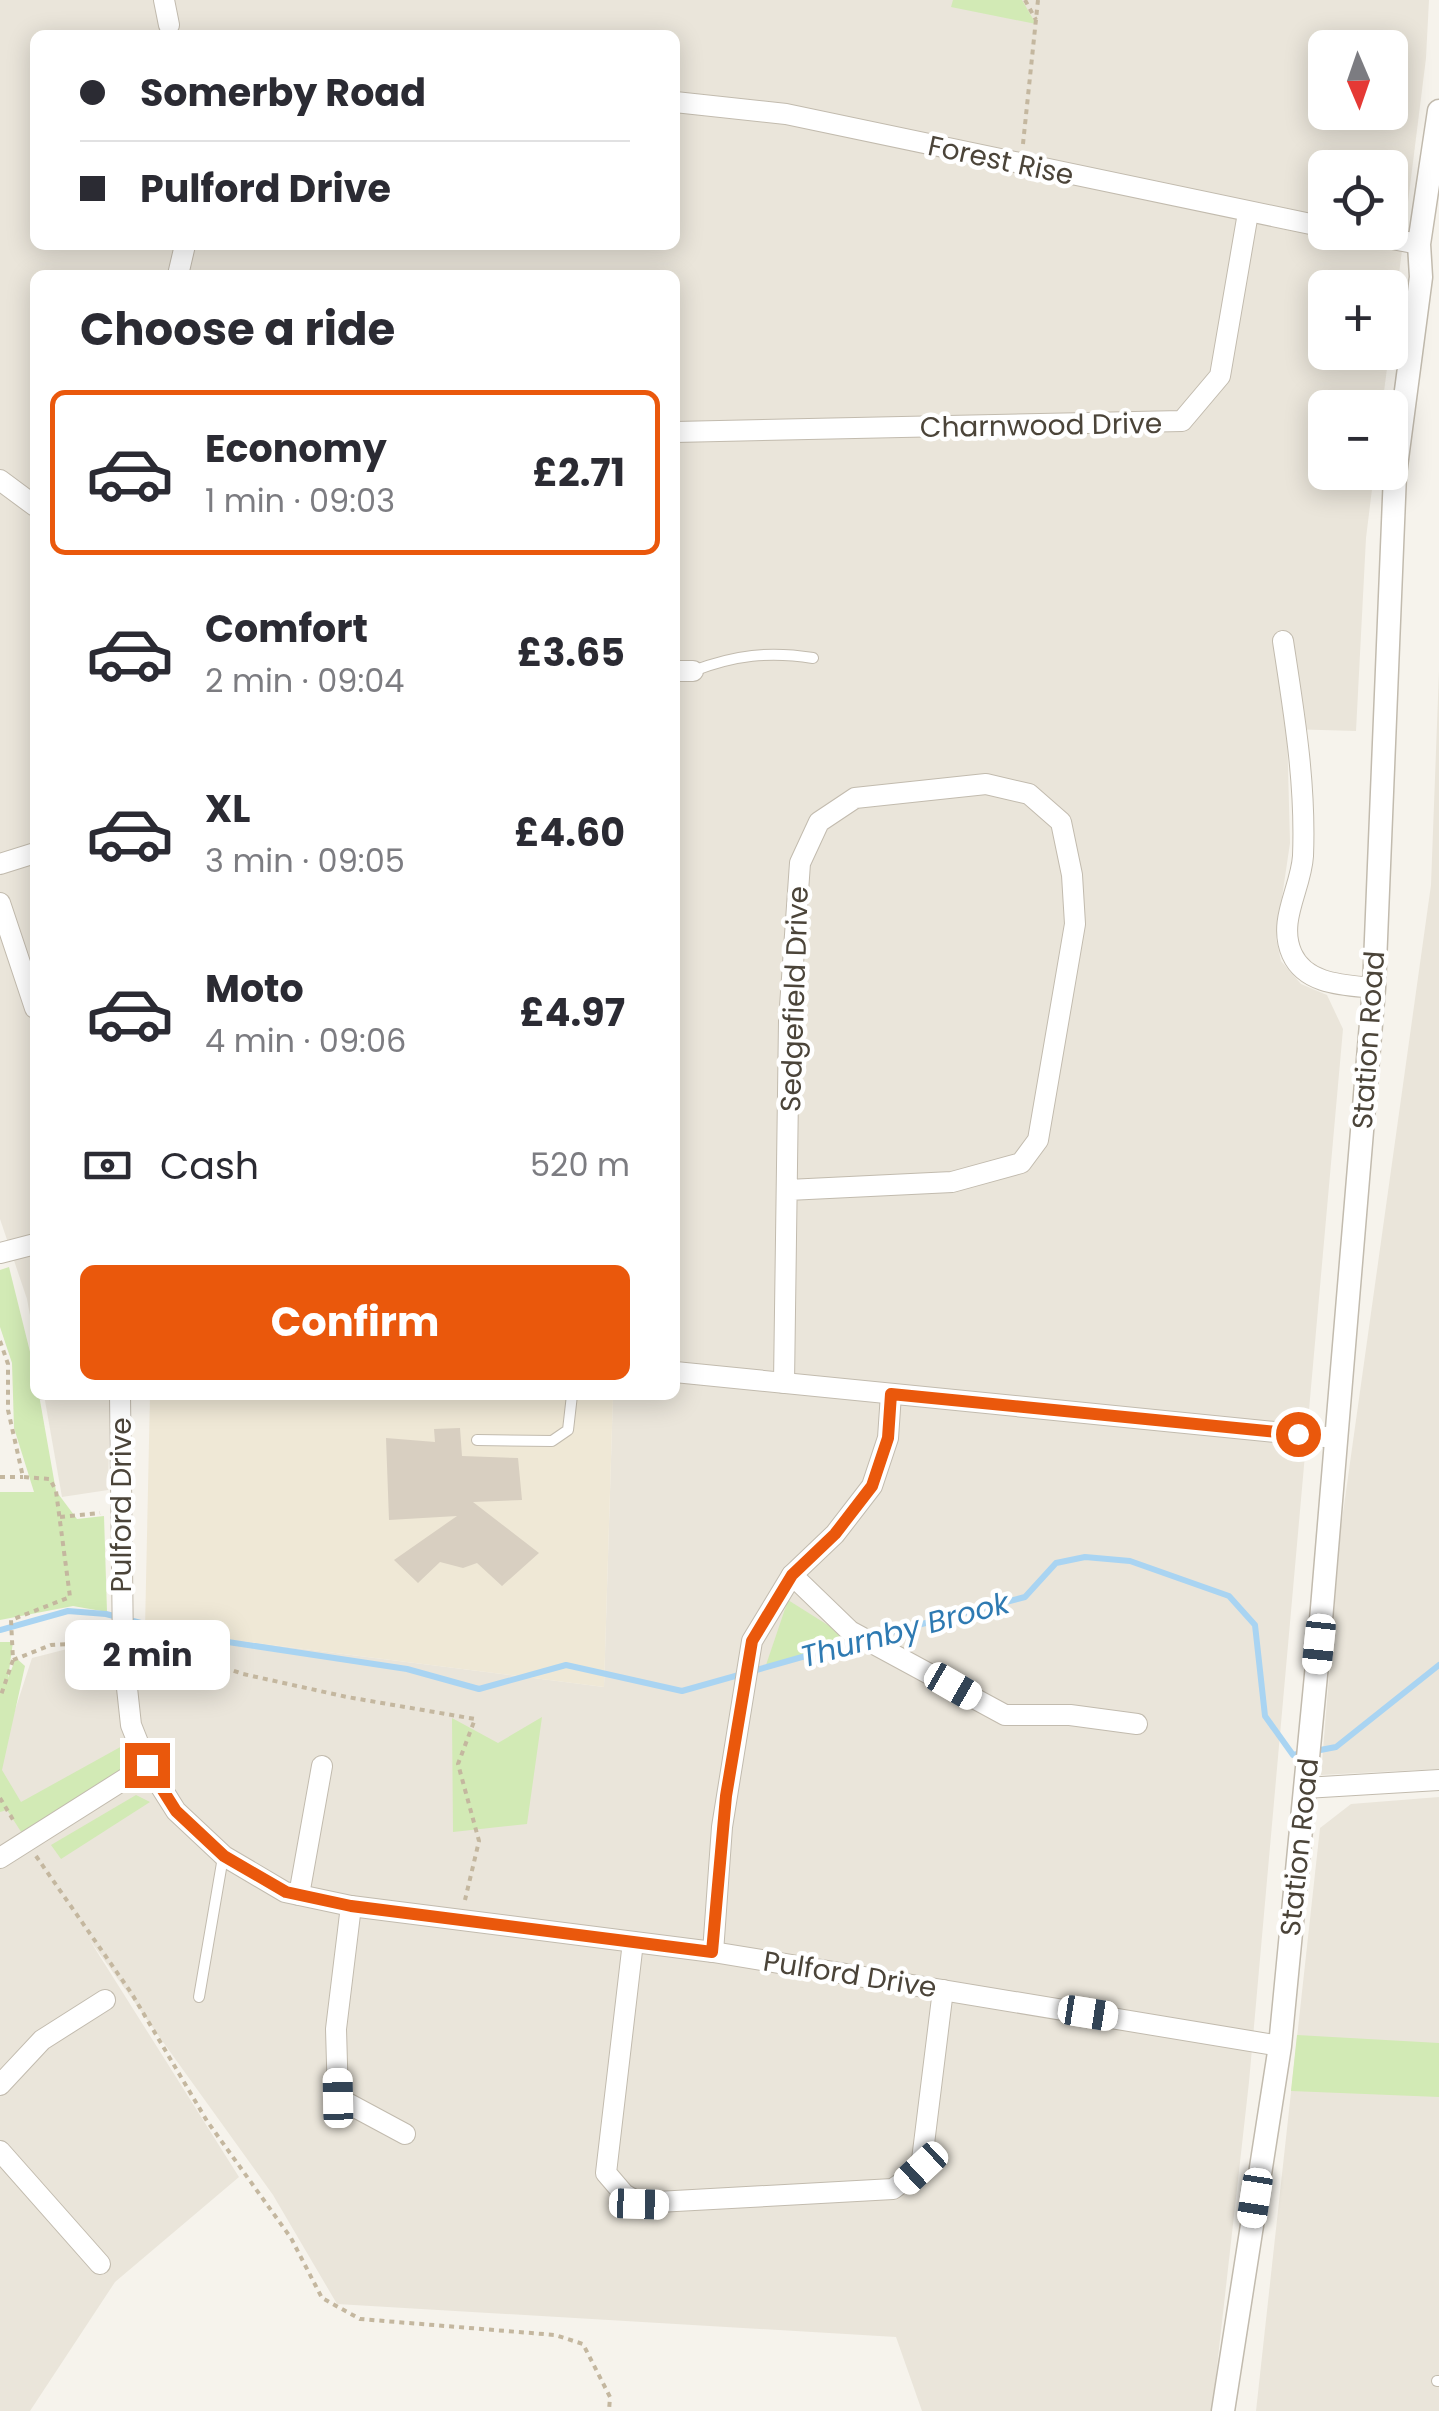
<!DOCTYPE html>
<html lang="en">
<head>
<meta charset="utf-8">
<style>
	:root { --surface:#fff; --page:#f7f7f7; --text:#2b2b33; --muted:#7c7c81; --line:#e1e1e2; --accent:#ea580c }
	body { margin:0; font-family:Poppins,sans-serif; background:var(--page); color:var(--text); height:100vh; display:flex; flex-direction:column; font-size:38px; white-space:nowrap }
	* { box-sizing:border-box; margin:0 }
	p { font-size:32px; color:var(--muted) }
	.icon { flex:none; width:55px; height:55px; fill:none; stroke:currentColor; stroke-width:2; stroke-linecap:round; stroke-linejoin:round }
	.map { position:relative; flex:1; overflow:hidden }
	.details { position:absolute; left:30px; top:270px; width:650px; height:1130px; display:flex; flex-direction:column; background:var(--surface); border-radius:15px; box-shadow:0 5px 25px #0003 }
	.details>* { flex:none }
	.top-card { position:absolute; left:30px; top:30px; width:650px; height:220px; border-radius:15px; box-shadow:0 5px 25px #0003; display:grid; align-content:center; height:220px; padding:0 50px; background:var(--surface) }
	.needle { width:65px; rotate:178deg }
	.fabs { position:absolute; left:1308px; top:30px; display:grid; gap:20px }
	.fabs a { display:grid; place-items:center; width:100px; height:100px; border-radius:15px; background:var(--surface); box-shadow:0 5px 25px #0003; font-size:50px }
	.end { position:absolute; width:45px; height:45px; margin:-22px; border:12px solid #ea580c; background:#fff; box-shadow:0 0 0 5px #fff }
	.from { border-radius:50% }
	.bubble { position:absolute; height:70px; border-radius:15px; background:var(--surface); box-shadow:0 5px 25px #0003; font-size:32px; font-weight:700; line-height:70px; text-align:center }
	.car { position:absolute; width:30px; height:60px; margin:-30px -15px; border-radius:12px; box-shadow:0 0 8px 2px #0007; background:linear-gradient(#fff 24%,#345 0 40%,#fff 0 76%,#345 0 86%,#fff 0) }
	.top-card b { display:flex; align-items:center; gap:35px; height:95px; font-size:38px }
	.top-card b+b { border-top:2px solid var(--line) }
	.top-card i { width:25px; height:25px; background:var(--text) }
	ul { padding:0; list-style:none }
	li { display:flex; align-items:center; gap:30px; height:165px; margin:0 20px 15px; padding:0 30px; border:5px solid transparent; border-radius:15px }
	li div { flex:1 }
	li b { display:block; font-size:38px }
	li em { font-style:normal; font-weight:700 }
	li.on { border-color:var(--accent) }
	li>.icon { width:90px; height:90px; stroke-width:1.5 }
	h2 { padding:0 50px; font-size:45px; line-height:120px }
	.pay { display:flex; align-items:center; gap:25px; height:110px; padding:0 50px; font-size:38px }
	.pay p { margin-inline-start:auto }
	.cta { display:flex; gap:20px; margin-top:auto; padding:20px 50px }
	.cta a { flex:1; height:115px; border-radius:15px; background:var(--accent); color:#fff; font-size:40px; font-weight:700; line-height:115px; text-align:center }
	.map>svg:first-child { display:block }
	.residential { fill:#eae5da; fill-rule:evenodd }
	.education { fill:#efe8d6 }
	.green { fill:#d2eab5 }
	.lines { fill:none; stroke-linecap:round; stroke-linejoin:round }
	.stream { stroke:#a9d4f2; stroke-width:6 }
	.building { fill:#d8cfc1 }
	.service-casing { stroke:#c2bbae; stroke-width:12 }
	.minor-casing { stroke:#c2bbae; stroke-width:22 }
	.tertiary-casing { stroke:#c2bbae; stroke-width:25 }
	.path { stroke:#c4b79f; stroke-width:4; stroke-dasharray:5 5; stroke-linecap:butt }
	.service { stroke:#fff; stroke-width:10 }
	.minor { stroke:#fff; stroke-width:20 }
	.tertiary { stroke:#fff; stroke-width:22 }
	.route { stroke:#ea580c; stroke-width:12 }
	.labels { text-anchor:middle; stroke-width:9; stroke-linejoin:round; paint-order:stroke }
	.street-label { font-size:28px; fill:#4b4439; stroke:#fff }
	.water-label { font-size:30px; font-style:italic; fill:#2e7ab2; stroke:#fff }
</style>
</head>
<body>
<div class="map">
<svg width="1439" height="2411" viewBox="0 0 1439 2411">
	<rect width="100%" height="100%" fill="#f6f3ec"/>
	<!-- residential -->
	<g class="residential">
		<path d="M0,0H1429L1426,58L1390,346V288H1325V352L1389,353L1382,407L1325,408V472L1374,473L1366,538L1356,731L1287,729L1290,843L1276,938L1281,961L1301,984L1327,995L1343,1029L1249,2082L1212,2411H922L896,2337L337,2304L273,2195L89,1939L239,2177L115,2282L30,2411H0V1756L32,1658L145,1629L604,1687L613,1395H675V275H35V1343L27,1299L0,1219ZM35,35H675V245H35ZM1325,48H1390V112H1325ZM1325,168H1390V232H1325Z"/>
		<path d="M1439,671V1769L1321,1775L1341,1527L1431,885Z"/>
		<path d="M44,1395H110L108,1490L62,1497Z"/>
		<path d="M1439,1797V2411H1256L1320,1828L1351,1804Z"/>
	</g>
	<!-- education -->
	<path class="education" d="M150,1395H613L604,1687L145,1629Z"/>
	<!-- green -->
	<g class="green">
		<path d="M953,0H1022L1036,24L951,7Z"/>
		<path d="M9,1267L35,1372V1395H39L56,1491L77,1519L104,1516L107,1612L73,1606L0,1620V1492H34L14,1428L12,1363L0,1327V1270Z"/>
		<path d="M788,1600L850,1639L846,1644L765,1668Z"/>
		<path d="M0,1642H13L8,1678L16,1658L25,1666L2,1770L21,1802L133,1740L147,1765L27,1841L7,1810L0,1812Z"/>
		<path d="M542,1717L527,1824L453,1832L452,1718L498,1743Z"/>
		<path d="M136,1795L150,1802L61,1859L51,1845Z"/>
		<path d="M1297,2035L1439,2043V2097L1291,2091Z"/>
	</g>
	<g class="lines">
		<!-- stream -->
		<g class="stream">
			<path d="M0,1630L68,1611L106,1614L195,1637L407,1669L479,1689L566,1665L682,1691L855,1642"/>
			<path d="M872,1637L1025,1597L1056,1563L1085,1557L1130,1561L1229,1596L1255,1625L1265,1716L1293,1755L1302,1753"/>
			<path d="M1315,1751L1336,1747L1439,1665"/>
		</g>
	</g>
	<!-- building -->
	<path class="building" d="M460,1428L462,1456L518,1458L522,1500L473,1502L539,1553L502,1586L477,1563L463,1568L440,1562L418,1583L394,1560L457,1516L389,1520L386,1438L435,1442L434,1429Z"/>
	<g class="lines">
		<defs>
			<g id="service">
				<path d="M693,671C735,655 769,651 813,658"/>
				<path d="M477,1440L552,1441L568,1430L572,1395"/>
				<path d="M199,1997L223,1857"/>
				<path d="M1437,2381H1439"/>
			</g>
			<g id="minor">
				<path d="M164,0L169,25"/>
				<path d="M675,102L786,114L1325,227"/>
				<path d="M1354,232L1419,244"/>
				<path d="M178,275L185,245"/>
				<path d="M675,432L1182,421L1220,376L1248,213"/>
				<path d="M0,480L35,506"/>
				<path d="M1283,641C1294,713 1306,783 1303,856C1301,889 1277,921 1292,954C1306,985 1345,985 1374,988"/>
				<path d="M675,671H693"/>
				<path d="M0,864L35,853"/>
				<path d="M0,903L35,1008"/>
				<path d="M0,1253L35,1244"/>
				<path d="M675,1372L1335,1438"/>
				<path d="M784,1383L789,1021L800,863L819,822L855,798L986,784L1029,794L1061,822L1072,875L1075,924L1038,1140L1021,1163L952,1182L788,1190"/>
				<path d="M120,1395L123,1651L131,1725L147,1765L176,1811L224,1856L285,1892L351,1906L713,1952L1280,2046"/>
				<path d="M792,1575L850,1631L1005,1715H1070L1137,1724"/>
				<path d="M1305,1788L1439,1780"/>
				<path d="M0,1858L147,1765"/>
				<path d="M299,1895L322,1766"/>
				<path d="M351,1906L336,2029L338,2098L405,2134"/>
				<path d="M633,1942L606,2173L624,2194L639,2203L893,2189L921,2168L943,1990"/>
				<path d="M713,1952L722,1827L752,1641L792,1575L835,1534L872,1486L888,1438L891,1394"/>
				<path d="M0,2085L42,2040L105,2000"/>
				<path d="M0,2151L100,2264"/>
			</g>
			<path id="tertiary" d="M1223,2411L1280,2046L1319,1644L1374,988L1395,474L1421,277L1419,244L1439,111"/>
		</defs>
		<!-- service casing -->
		<use href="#service" class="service-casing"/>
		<!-- minor casing -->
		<use href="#minor" class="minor-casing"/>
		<!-- tertiary casing -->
		<use href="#tertiary" class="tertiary-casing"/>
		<!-- path -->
		<g class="path">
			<path d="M1025,0L1036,20"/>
			<path d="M1023,144L1038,0"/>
			<path d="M0,1341L8,1364V1410L23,1477L50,1479L56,1491L70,1597L11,1620L13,1660L0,1698"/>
			<path d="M0,1477H23"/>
			<path d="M60,1517L100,1513"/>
			<path d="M13,1660L51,1645L105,1642"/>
			<path d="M146,1660L197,1658L243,1674L347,1697L475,1719L458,1764L479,1841L465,1900"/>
			<path d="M0,1798L15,1823"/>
			<path d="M36,1856L132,1994L207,2121L291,2238L322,2298L360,2319L555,2335L583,2344L610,2397L609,2411"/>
		</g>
		<!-- service -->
		<use href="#service" class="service"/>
		<!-- minor -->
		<use href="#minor" class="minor"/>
		<!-- tertiary -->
		<use href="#tertiary" class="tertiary"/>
	</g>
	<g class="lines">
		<!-- route -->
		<path class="route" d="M147,1765L176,1811L224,1856L286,1892L351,1906L712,1952L726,1796L752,1641L792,1575L835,1534L872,1486L888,1438L891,1394L1298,1434"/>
	</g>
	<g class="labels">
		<!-- street labels -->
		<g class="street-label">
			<text transform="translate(1001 160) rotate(12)" y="10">Forest Rise</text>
			<text transform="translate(1041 425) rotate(-1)" y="10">Charnwood Drive</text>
			<text transform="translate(794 999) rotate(-88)" y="10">Sedgefield Drive</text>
			<text transform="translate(1368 1040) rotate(-86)" y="10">Station Road</text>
			<text transform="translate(121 1505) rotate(-90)" y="10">Pulford Drive</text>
			<text transform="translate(1299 1847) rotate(-84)" y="10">Station Road</text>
			<text transform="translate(850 1974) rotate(9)" y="10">Pulford Drive</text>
		</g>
		<!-- water labels -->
		<g class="water-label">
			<text transform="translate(905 1630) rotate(-15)" y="10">Thurnby Brook</text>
		</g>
	</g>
</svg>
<div class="fabs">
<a><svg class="needle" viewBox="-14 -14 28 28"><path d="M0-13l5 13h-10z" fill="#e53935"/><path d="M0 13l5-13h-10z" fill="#7c7c81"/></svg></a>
<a><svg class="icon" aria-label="locate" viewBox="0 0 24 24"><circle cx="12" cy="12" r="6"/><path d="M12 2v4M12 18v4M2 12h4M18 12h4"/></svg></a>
<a>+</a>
<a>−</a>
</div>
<i class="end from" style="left:1298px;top:1434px"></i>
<i class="end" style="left:147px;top:1765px"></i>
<div class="bubble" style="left:65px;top:1620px;width:165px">2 min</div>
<i class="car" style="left:1319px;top:1644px;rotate:186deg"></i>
<i class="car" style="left:953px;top:1686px;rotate:120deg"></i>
<i class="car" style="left:1088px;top:2013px;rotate:99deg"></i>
<i class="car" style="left:338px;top:2098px;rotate:359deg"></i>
<i class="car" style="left:921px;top:2168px;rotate:227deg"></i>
<i class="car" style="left:1255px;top:2198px;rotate:189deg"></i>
<i class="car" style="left:639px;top:2204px;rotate:92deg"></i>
<div class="top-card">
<b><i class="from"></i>Somerby Road</b>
<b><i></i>Pulford Drive</b>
</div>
<section class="details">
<h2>Choose a ride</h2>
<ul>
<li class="on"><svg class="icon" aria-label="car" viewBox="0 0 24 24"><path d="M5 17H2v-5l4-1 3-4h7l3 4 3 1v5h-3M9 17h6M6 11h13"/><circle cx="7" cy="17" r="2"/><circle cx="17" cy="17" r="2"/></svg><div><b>Economy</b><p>1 min · 09:03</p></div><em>£2.71</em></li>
<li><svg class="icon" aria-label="car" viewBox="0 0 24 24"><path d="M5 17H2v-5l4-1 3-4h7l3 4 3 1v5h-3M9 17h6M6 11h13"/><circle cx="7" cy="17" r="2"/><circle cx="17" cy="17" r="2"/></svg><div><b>Comfort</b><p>2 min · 09:04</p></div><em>£3.65</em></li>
<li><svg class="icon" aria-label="car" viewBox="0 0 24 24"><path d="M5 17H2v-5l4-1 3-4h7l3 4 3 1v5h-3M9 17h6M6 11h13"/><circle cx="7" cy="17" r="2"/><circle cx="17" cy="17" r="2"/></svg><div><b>XL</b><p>3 min · 09:05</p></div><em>£4.60</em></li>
<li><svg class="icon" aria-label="car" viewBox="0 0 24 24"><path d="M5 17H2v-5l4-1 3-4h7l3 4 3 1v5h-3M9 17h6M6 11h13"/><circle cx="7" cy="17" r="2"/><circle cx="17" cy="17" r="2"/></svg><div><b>Moto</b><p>4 min · 09:06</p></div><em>£4.97</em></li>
</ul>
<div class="pay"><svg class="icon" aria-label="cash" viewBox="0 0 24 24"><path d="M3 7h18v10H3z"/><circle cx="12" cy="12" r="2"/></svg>Cash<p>520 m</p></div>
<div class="cta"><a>Confirm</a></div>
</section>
</div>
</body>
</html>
